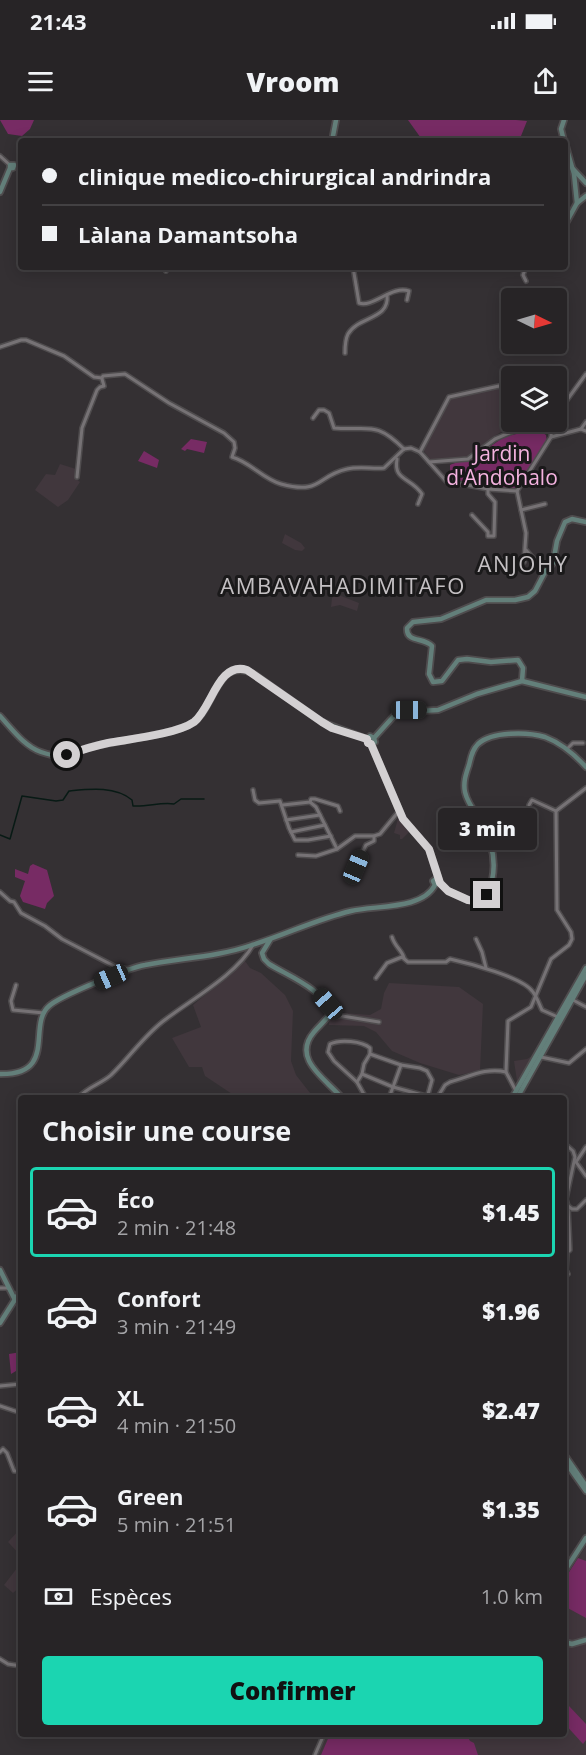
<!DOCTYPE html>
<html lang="fr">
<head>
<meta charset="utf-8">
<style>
	:root { --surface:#272426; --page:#2f2c2e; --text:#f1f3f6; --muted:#a4a4a7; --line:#434143; --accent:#1bd5b1 }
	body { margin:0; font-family:"Open Sans",sans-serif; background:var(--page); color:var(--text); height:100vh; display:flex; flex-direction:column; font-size:22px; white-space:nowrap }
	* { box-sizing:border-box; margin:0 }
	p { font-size:20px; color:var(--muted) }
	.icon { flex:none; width:33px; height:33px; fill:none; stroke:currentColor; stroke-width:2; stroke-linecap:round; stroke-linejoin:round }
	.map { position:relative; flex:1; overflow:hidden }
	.details { position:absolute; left:18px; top:975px; width:549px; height:642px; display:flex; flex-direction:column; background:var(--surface); border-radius:6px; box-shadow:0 3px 15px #0003,0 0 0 2px var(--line) }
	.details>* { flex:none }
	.banner { position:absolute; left:18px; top:18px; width:550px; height:132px; border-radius:6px; box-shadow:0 3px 15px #0003,0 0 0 2px var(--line); display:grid; align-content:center; height:132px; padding:0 24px; background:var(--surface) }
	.needle { width:39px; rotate:95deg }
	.fabs { position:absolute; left:501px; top:168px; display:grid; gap:12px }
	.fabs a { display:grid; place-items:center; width:66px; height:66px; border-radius:6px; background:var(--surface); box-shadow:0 3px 15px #0003,0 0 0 2px var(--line); font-size:30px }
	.end { position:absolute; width:27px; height:27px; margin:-14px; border:8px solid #d3d0d2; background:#111; box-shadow:0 0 0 3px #111 }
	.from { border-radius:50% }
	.bubble { position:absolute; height:42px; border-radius:6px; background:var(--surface); box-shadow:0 3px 15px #0003,0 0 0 2px var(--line); font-size:20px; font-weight:800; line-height:42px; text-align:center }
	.car { position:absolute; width:18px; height:36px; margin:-18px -9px; border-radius:8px; box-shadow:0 0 4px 2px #0007; background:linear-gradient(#222 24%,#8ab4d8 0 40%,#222 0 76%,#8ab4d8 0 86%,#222 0) }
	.banner b { display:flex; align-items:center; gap:21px; height:57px; font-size:22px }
	.banner b+b { border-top:2px solid var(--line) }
	.banner i { width:15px; height:15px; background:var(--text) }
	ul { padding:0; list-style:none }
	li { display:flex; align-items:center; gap:18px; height:90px; margin:0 12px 9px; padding:0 12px; border:3px solid transparent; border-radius:6px }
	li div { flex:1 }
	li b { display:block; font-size:22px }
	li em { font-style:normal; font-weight:800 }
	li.selected { border-color:var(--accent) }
	li>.icon { width:54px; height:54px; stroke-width:1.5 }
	h2 { padding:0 24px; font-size:27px; line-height:72px }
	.pay { display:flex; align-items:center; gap:15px; height:66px; padding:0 24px; font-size:22px }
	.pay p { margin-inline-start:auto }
	.primary-button { display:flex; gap:12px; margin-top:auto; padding:12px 24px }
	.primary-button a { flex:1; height:69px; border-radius:6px; background:var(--accent); color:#111; font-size:24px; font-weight:800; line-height:69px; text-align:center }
	.status { display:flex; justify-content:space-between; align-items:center; height:42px; padding:0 30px; background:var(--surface); direction:ltr }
	.status svg { height:16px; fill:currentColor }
	header { display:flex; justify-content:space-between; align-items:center; height:78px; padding:0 24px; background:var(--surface); font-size:27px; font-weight:800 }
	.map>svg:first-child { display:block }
	.built { fill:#41373d }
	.green { fill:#772b64 }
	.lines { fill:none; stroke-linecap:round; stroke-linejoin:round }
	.stream { stroke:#081a15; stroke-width:1.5 }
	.street-casing { stroke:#4f4c4e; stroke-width:6 }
	.secondary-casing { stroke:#4f4c4e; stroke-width:8 }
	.street { stroke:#767275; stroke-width:3 }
	.secondary { stroke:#637f7a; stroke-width:4.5 }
	.route { stroke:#d3d0d2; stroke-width:8 }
	.labels { text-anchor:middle; stroke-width:6; stroke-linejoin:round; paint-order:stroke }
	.park-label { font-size:21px; fill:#f4b2df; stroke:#1a191a }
	.neighbourhood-label { font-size:22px; letter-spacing:1.5px; fill:#c4c0c3; stroke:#1a191a }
</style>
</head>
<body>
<div class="status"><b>21:43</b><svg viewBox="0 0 49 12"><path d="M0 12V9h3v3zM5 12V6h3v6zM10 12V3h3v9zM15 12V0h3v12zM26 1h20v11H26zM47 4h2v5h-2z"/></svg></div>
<header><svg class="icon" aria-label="menu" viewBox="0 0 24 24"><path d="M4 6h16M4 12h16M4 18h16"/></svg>Vroom<svg class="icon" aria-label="share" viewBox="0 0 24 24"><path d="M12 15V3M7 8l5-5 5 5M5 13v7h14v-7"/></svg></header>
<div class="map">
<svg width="586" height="1635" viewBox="0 0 586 1635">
	<rect width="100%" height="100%" fill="#343033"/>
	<!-- built -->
	<g class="built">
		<path d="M498,267L505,270L507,282L511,286L512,302H525L526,306L505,313L502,311L465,338L431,340L423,330L448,279Z"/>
		<path d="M60,344L76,349L75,358L80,362L68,380L58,387L35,370L46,354L55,355Z"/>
		<path d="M285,414L301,423L305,428L302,431L295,430L282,423Z"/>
		<path d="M336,474L359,483L357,491L340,485L331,487L332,478Z"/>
		<path d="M399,695L409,712L402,719H400V715L394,713Z"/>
		<path d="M245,841L250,848L261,853L285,875L293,891L291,941L296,955L314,978H238L205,956L202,947H189L172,918L201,907L193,885Z"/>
		<path d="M389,863L459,867L483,884L480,951L459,955L420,943L392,931L376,912L364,906L329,905L330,892L370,895L381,889L384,873Z"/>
		<path d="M532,936L524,949L517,961L514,941L527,939Z"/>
		<path d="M21,1408V1436L8,1422Z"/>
		<path d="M586,1426V1635H316L326,1614H564V1460Z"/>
		<path d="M21,1443V1466L13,1473L4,1465Z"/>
	</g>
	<!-- green -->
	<g class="green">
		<path d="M0,0H34L30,9L22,16L8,14Z"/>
		<path d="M408,0H516L527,1L519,21H423Z"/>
		<path d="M537,309L546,315L547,322L515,368C499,374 467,363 450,360V345L452,344L475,337L504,317Z"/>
		<path d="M191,319L207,322L204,333L187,329L185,331L181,329Z"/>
		<path d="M144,331L159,340L157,348L138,341Z"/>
		<path d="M33,744L47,750L54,776L47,783L45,789L23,782L20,776L25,761L15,757V749L28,754L30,746Z"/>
		<path d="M21,1232V1248L11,1254L9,1234Z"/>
		<path d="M578,1438L586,1441V1498L564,1486V1460Z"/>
		<path d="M569,1586L586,1604V1620L583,1624L564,1603V1591Z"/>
		<path d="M330,1614H466L470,1621L474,1623L478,1635H321Z"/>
	</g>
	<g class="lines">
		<!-- stream -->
		<path class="stream" d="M0,715L10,719L22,676L56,681L63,680L69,671C90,669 115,666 132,680L133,686C148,687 160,682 174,684L181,679H204"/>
		<defs>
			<g id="street">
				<path d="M0,36L10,45"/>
				<path d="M353,147L359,183C373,188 392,165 409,171L407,180"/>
				<path d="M166,151L167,147"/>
				<path d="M526,161L523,155L526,147"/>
				<path d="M0,227L21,220H26L64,236L94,257L102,258L103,256L125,254L169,283L224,313L234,322L235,328L232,337C250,342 263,359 281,364C322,375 316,356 347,349C359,346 372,349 384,348L404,329"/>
				<path d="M345,233C345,227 345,220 348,214C358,196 390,200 387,175"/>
				<path d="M556,295L586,254"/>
				<path d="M313,298L319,290H324L329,293L334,308C369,311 375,300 404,329"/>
				<path d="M581,309L586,302"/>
				<path d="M551,317L581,309L586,311"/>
				<path d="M404,329L411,328L420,332L446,361L488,369L517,371"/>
				<path d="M420,332L449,277L499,266L512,273"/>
				<path d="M397,339C393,361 411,357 422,374L418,384"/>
				<path d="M429,342L468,339L495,319L514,311L549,302"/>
				<path d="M77,357L82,308L97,270L100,267L104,266L102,259"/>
				<path d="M517,371L551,317L552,302"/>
				<path d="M521,390L545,384"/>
				<path d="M472,395L488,412V416H494L495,382L488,374V369"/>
				<path d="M526,430L545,452"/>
				<path d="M495,439L521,444L524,442L526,413L517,371"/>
				<path d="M567,629L573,623H583"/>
				<path d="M253,670L255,680L259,683L280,681L289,708L295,720H308L331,716"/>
				<path d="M283,685L310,682L311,679H315L338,686L340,691"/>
				<path d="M529,685L532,680L556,691"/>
				<path d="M286,700L320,695"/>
				<path d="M291,712L325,705"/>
				<path d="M337,729L355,716H374L380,714L399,691"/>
				<path d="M298,735L316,736L337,729L316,687L310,682"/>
				<path d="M355,747L366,725L374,721V716"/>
				<path d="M0,772L10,781L14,782L21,793L45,806L62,819L116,847L129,849"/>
				<path d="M392,817C395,827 402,830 404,838"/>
				<path d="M476,819L482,832L486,848"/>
				<path d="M376,858L387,843L402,837L408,842H446L450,839C468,843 523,857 533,872C537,877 539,884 542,890L558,897"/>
				<path d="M16,865L11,881L13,890L44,893"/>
				<path d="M573,880L586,887"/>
				<path d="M330,894L379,902"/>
				<path d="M541,937L569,943L586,929"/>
				<path d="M362,954L364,944L370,934"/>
				<path d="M357,962L334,941L328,932L330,924C340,919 362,921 370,928V934L401,945L420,948L427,951L432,960L427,978"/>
				<path d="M516,971L506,952L508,901L531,887L551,839L569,825L572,819L571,812L557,790L556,691L586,668"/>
				<path d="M78,978C87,967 101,964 111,955C130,937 145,914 166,899C192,879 237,854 253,825"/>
				<path d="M366,978L357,962L362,954L393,967L433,978"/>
				<path d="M389,978L401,945"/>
				<path d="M437,978L445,965L450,962C469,957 486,947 506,952"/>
				<path d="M564,1023L573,1031L575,1037L566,1079L568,1086L572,1089H577L586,1080"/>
				<path d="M586,1027L576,1042L586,1056"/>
				<path d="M564,1067L569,1062"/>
				<path d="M567,1134L566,1150L568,1154"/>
				<path d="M564,1135L570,1130L568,1086"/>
				<path d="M0,1168H9"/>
				<path d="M0,1266L21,1264"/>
				<path d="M0,1286L21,1293"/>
				<path d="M0,1332L3,1329L7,1333L14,1351H21"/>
				<path d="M0,1539L8,1544L21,1546"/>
				<path d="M315,1635L324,1614"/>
			</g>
			<g id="secondary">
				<path d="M564,0L561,9L564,21"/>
				<path d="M332,21L336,0"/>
				<path d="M566,26L574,54L577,83"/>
				<path d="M573,49L586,63"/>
				<path d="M0,72L10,48H13L14,45H10V48"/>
				<path d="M566,103L577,83L586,76"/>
				<path d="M522,561L523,548L518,540L491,542L467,539L458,540L442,561L433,562L429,554L432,526C424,517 406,523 407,508L413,502L441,499L486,480H515L528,477L535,471L545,452L553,443L557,421L565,402L572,399L586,402"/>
				<path d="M0,596C12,609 24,626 41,632C47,634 54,636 59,636C72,636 83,628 95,626C119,620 176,615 194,602C216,585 217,536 254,554L322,602L367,619L370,616L374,618"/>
				<path d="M367,619L368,623L371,624L403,699L429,729L440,763L448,771L468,780L476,781L487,775C499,749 494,724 480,700C474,691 467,682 465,672C463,662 466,654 469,645C471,637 472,630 478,624C492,611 528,612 545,617C561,623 575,635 586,647"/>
				<path d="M371,624L375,622L374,618L393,597L401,592L438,590L477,574L522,561L586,577"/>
				<path d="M270,820L262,833L264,839L269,844C290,857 324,869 330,894C325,901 319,906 314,912C291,939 326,959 342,978"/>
				<path d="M0,954C58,955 27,905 49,886C60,876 128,848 145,845C180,838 218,837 252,825C285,815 317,799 351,791C376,785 422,790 435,765L433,761L437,758"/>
				<path d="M512,978L586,848"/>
				<path d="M517,978L586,855"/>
				<path d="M0,1150L15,1180"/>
				<path d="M0,1203L21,1170"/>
				<path d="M564,1334L586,1366"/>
				<path d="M564,1340L586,1371"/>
				<path d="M564,1452L586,1418"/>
				<path d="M564,1522L572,1524L586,1520"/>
			</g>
		</defs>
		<!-- street casing -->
		<use href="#street" class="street-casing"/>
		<!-- secondary casing -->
		<use href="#secondary" class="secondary-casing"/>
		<!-- street -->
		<use href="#street" class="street"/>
		<!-- secondary -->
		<use href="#secondary" class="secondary"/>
	</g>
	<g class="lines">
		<!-- route -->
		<path class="route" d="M67,635C81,630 94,626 108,623C130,619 177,614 194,602C212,588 218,541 247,550L322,602L332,608L367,619L368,623L371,624L403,699L429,729L440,763L448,771L468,780L476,781L487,775"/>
	</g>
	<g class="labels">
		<!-- park labels -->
		<g class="park-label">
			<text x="502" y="341">Jardin<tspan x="502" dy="24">d'Andohalo</tspan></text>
		</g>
		<!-- neighbourhood labels -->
		<g class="neighbourhood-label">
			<text x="523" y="452">ANJOHY</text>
			<text x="343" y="474">AMBAVAHADIMITAFO</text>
		</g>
	</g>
</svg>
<div class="fabs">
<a><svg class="needle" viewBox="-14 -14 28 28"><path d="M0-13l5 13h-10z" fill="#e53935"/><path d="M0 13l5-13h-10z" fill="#a4a4a7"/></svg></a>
<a><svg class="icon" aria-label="layers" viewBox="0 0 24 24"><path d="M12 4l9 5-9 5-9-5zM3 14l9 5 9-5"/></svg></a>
</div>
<i class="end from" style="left:67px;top:635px"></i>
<i class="end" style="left:487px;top:775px"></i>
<div class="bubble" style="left:438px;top:688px;width:99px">3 min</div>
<i class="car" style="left:409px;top:590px;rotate:90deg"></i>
<i class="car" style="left:356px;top:747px;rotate:23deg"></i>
<i class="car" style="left:111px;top:857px;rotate:246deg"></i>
<i class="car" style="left:328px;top:884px;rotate:319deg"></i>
<div class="banner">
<b><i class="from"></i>clinique medico-chirurgical andrindra</b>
<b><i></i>Làlana Damantsoha</b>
</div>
<section class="details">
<h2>Choisir une course</h2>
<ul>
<li class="selected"><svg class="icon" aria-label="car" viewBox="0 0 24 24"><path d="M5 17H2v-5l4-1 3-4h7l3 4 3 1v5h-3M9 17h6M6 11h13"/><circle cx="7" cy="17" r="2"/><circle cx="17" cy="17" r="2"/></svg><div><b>Éco</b><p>2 min · 21:48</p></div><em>$1.45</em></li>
<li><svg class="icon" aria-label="car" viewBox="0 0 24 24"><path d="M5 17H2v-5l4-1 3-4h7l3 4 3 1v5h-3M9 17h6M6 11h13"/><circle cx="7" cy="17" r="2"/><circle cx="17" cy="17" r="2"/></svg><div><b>Confort</b><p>3 min · 21:49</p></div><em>$1.96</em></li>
<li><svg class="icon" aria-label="car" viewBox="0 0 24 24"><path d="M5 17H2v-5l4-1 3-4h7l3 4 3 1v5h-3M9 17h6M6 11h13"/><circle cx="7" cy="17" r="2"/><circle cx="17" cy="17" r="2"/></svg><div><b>XL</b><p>4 min · 21:50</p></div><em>$2.47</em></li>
<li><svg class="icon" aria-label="car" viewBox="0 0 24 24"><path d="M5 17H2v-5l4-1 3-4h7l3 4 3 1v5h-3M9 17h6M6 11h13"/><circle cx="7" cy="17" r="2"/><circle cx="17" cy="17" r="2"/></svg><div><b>Green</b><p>5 min · 21:51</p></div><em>$1.35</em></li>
</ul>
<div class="pay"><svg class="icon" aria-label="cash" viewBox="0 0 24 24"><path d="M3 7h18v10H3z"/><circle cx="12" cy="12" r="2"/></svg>Espèces<p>1.0 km</p></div>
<div class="primary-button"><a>Confirmer</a></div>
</section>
</div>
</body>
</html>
